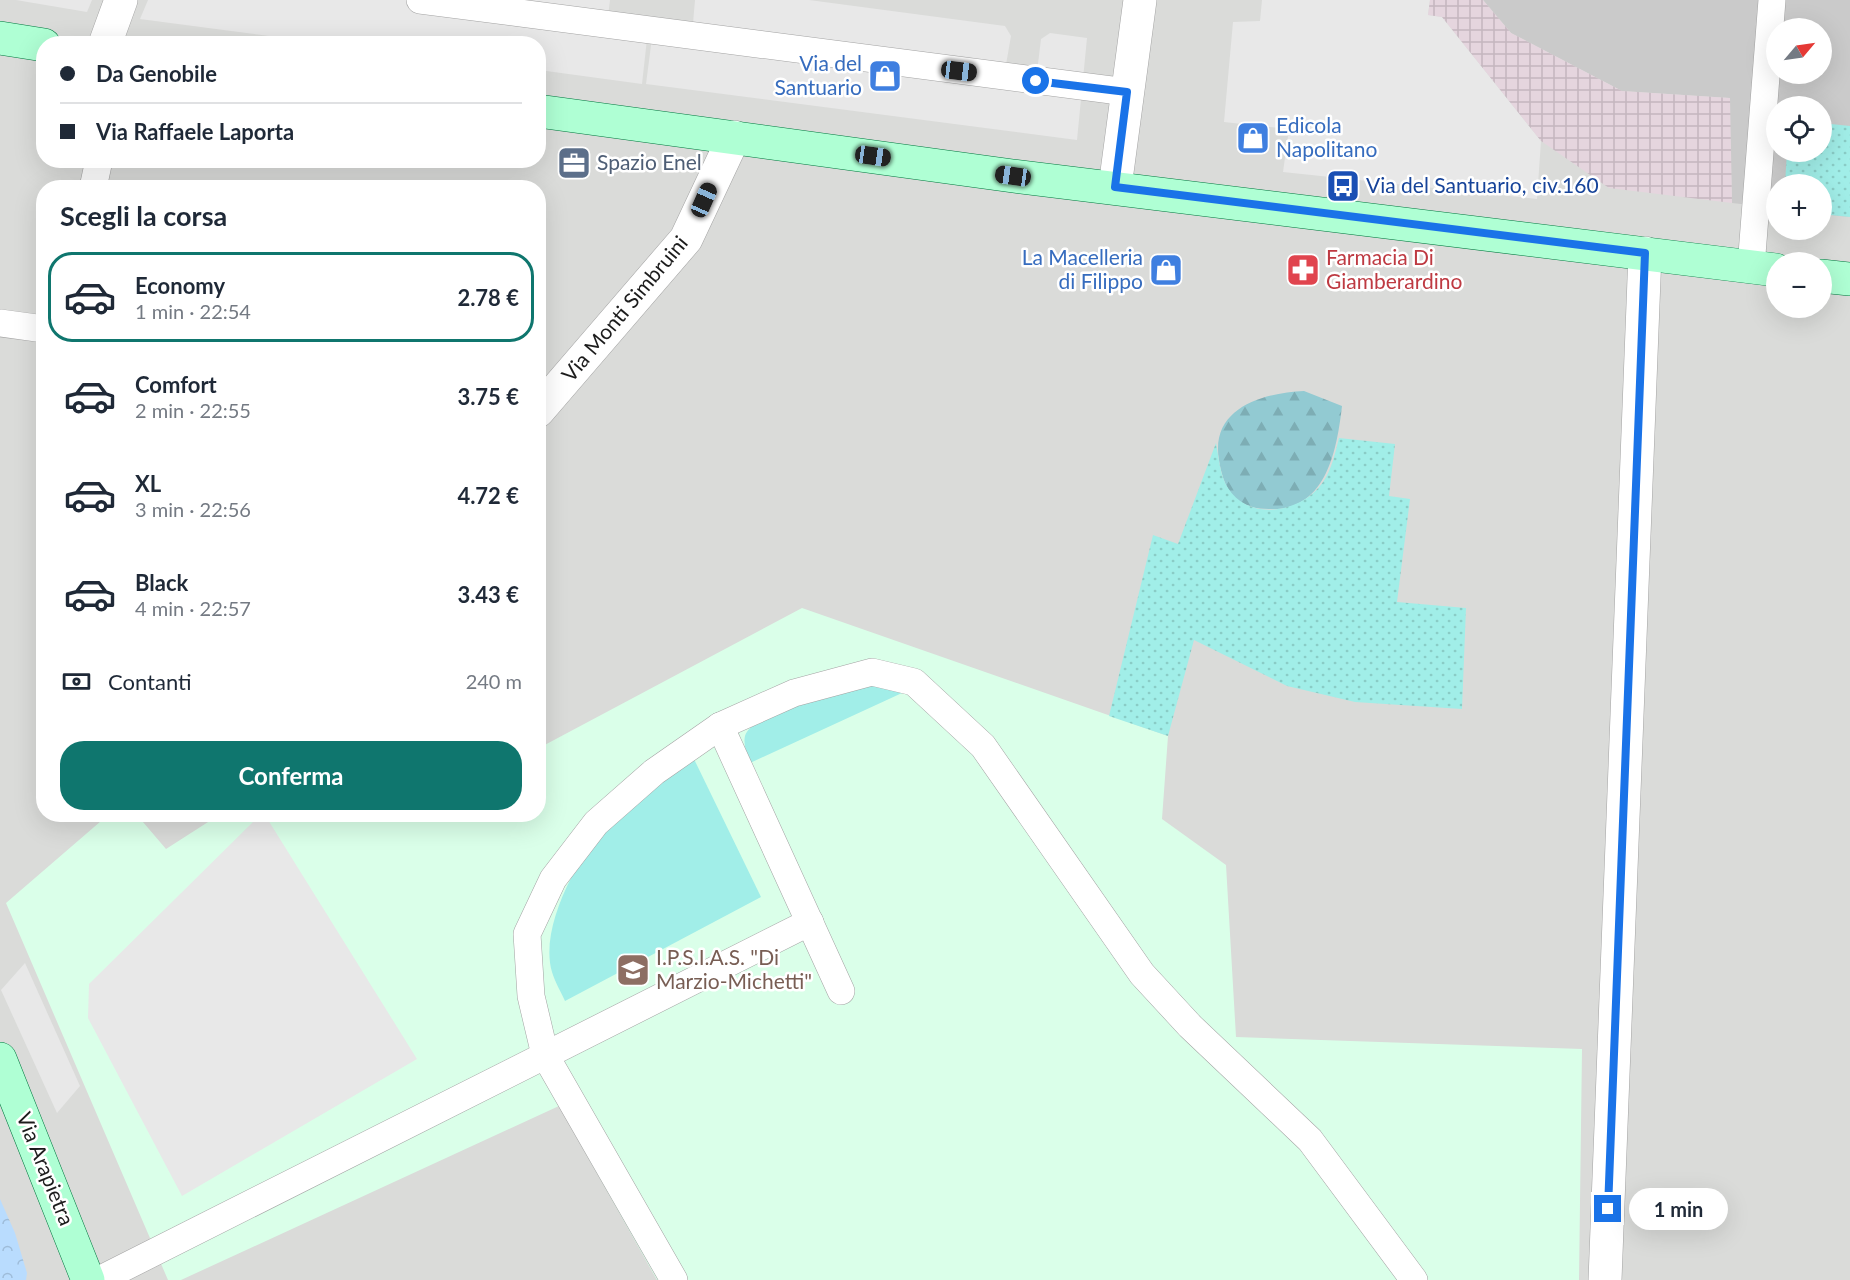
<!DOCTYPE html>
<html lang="it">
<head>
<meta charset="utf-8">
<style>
	:root { --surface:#fff; --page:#f2f2f3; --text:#1f2937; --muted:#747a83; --line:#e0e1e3; --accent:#0f766e }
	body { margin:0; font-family:Lato,sans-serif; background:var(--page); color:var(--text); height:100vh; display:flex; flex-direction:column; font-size:22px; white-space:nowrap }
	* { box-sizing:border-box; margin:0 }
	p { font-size:20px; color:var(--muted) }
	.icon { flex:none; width:33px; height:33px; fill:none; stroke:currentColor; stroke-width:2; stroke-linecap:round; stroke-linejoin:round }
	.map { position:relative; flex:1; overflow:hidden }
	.details { position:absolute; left:36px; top:180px; width:510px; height:642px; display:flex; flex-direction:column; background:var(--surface); border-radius:24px; box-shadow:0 6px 24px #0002 }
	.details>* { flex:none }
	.top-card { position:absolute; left:36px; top:36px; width:510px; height:132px; border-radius:24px; box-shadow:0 6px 24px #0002; display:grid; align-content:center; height:132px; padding:0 24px; background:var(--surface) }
	.needle { width:39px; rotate:61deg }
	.tools { position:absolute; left:1766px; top:18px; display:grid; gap:12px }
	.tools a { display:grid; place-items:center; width:66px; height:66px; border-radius:50%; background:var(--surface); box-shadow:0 6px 24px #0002; font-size:30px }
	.end { position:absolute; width:27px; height:27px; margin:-14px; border:8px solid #1a73e8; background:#fff; box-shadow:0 0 0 3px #fff }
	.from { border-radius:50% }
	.bubble { position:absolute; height:42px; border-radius:21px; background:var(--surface); box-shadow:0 6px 24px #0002; font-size:20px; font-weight:700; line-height:42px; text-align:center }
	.car { position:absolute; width:18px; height:36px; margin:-18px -9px; border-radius:8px; box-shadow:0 0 4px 2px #0007; background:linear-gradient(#222 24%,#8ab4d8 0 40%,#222 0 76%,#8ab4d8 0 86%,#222 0) }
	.top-card b { display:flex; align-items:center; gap:21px; height:57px; font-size:22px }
	.top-card b+b { border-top:2px solid var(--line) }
	.top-card i { width:15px; height:15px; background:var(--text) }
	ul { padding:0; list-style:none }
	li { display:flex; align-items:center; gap:18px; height:90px; margin:0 12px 9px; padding:0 12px; border:3px solid transparent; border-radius:24px }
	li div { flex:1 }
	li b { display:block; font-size:22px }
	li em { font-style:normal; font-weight:700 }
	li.on { border-color:var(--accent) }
	li>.icon { width:54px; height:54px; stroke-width:1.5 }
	h2 { padding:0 24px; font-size:27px; line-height:72px }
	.pay { display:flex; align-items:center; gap:15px; height:66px; padding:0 24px; font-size:22px }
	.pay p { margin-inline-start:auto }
	.action { display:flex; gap:12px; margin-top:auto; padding:12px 24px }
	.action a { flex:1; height:69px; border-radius:24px; background:var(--accent); color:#fff; font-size:24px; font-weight:700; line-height:69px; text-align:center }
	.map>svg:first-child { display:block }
	.residential { fill:#dadbd9; fill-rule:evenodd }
	.education { fill:#daffe9 }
	.religious { fill:#cacaca; fill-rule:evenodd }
	.grass { fill:#a1eee8 }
	.forest { fill:url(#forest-firs) }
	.park { fill:url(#park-crowns) }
	.garden { fill:url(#garden-dots) }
	.parking { fill:#e8e8e8 }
	.plaza { fill:url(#plaza-grid) }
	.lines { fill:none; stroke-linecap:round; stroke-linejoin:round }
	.lane-casing { stroke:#a3a3a3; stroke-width:28 }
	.street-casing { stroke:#a3a3a3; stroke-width:34 }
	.secondary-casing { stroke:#00773e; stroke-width:34 }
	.lane { stroke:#fff; stroke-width:27 }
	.street { stroke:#fff; stroke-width:33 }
	.secondary { stroke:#afffd4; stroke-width:33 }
	.route { stroke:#1a73e8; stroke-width:8 }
	.labels { text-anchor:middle; stroke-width:5; stroke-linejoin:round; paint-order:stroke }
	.shop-label { font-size:21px; fill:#366cbe; stroke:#fff; text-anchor:end }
	.service-label { font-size:21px; fill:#4e5e75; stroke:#fff; text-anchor:start }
	.transit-label { font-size:21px; fill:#164399; stroke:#fff; text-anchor:start }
	.health-label { font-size:21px; fill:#be3a42; stroke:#fff; text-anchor:start }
	.street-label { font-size:21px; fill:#1c1c1c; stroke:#fff }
	.education-label { font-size:21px; fill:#785e54; stroke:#fff; text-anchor:start }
</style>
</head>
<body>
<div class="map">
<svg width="1850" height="1280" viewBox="0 0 1850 1280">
	<defs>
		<pattern id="forest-firs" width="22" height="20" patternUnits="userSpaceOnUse" patternTransform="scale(1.5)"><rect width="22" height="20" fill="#92cad2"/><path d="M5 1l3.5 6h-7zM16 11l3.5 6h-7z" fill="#7dadb4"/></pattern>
		<pattern id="park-crowns" width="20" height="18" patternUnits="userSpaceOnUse" patternTransform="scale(1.5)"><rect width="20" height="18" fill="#b9dcfe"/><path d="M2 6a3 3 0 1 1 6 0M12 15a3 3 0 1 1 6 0" fill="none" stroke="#9ebcd9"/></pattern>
		<pattern id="garden-dots" width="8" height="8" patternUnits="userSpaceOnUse" patternTransform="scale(1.5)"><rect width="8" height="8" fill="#a1eee8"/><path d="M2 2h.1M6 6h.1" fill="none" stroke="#8accc6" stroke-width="1.8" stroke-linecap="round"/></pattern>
		<pattern id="plaza-grid" width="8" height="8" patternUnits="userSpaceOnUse" patternTransform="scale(1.5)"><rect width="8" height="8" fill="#e5d5de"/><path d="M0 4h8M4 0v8" fill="none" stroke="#c4b6be"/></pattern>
	</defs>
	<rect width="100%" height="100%" fill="#e1efe2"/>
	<!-- residential -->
	<path class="residential" d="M0,0H1850V1280H0ZM1776,28H1821V74H1776ZM44,44H538V160H44ZM1776,106H1821V152H1776ZM1776,184H1821V230H1776ZM44,188H538V814H44ZM1776,262H1821V308H1776Z"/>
	<!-- education -->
	<path class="education" d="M802,608L1168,736L1162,819L1226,865L1236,1037L1582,1049L1579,1280H657L559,1106L181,1280H168L6,903L108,815H137L166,849L219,815L538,814L539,748Z"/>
	<!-- religious -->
	<path class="religious" d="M1483,0H1850V217L1821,214V184H1776V208L1732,203L1729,98L1622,91L1511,33ZM1776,28H1821V74H1776ZM1776,106H1821V152H1776Z"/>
	<!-- grass -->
	<g class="grass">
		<path d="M863,681L902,693L750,763C747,754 743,745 745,736C751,713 840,689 863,681Z"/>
		<path d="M693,757L761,897L565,1001C561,992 555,982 552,972C538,925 583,847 615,815C638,794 668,776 693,757Z"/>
	</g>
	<!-- forest -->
	<path class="forest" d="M1304,391L1342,406C1337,450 1326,512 1269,509C1256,509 1245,506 1235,498C1225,488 1221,473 1219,460C1210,408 1263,393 1304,391Z"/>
	<!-- park -->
	<path class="park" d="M0,1199L15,1233L27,1273L26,1280H0Z"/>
	<!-- garden -->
	<g class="garden">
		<path d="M1821,123L1850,126V217L1821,214V184H1785L1787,152H1821Z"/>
		<path d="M1339,438L1395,444L1389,496L1410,499L1397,602L1466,608L1462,709L1355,702L1287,686L1194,640L1168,736L1109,716L1153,535L1178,544L1216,443C1219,458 1220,476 1228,488C1249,522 1302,513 1323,482C1332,469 1335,453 1339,438Z"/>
	</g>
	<!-- parking -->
	<g class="parking">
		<path d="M16,0H92L87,12Z"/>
		<path d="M148,0H610L607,25L648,30L642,84L539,70L538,44H330L140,19Z"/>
		<path d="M695,0H809L1005,26L1011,36L1004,76L1036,80L1041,39L1050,33L1087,38L1077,140L646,84L653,30L692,35Z"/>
		<path d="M1262,0H1430L1428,15L1442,17L1541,141L1537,199L1283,172L1289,129L1224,122L1233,22L1260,21Z"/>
		<path d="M260,815H265L417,1059L182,1196L88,1018L89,984Z"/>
		<path d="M25,963L80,1086L57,1113L1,990Z"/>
	</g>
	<!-- plaza -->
	<path class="plaza" d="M1430,0H1483L1511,33L1622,91L1730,98L1732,203L1609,188L1541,141L1442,17L1428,15Z"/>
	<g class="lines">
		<defs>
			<g id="lane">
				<path d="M420,0L1127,92"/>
				<path d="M93,188L99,160"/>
				<path d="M1751,267L1772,0"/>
				<path d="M0,323L44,329"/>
				<path d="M720,726L841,991"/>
				<path d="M99,1280L810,922"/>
				<path d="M674,1280L545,1055L531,996L527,934L553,879L596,823L654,772L720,726L794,693L872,672L914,682L983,746L1142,974L1190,1026L1310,1140L1414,1280"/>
			</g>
			<g id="street">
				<path d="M105,44L121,0"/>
				<path d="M1115,187L1140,0"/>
				<path d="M538,411L686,239L734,137"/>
				<path d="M1605,1280L1645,253"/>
			</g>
			<g id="secondary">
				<path d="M0,38L44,45"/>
				<path d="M538,111L1013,176L1776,270"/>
				<path d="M1821,276L1850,279"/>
				<path d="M0,1059L88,1280"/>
			</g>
		</defs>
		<!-- lane casing -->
		<use href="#lane" class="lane-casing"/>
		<!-- street casing -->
		<use href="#street" class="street-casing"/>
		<!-- secondary casing -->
		<use href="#secondary" class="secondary-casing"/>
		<!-- lane -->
		<use href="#lane" class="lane"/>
		<!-- street -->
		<use href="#street" class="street"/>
		<!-- secondary -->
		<use href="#secondary" class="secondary"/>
	</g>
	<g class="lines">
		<!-- route -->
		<path class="route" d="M1036,81L1127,92L1115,187L1645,253L1608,1209"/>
	</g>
	<!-- icons -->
	<defs>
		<symbol id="shop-square" viewBox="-11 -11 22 22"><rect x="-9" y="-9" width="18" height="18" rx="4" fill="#3f7fe0" stroke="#fff"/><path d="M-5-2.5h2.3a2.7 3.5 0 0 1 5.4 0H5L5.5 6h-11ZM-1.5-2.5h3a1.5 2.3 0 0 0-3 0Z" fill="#fff"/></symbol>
		<symbol id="office-square" viewBox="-11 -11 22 22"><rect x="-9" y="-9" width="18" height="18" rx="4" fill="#5c6f8a" stroke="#fff"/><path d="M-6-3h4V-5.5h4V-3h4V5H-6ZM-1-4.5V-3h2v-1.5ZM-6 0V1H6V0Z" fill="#fff"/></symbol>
		<symbol id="bus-square" viewBox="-11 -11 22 22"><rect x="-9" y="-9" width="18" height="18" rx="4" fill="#1a4fb4" stroke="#fff"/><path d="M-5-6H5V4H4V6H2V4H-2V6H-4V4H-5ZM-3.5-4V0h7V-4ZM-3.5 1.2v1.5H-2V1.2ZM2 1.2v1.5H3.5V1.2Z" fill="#fff"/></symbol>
		<symbol id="pharmacy-square" viewBox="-11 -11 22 22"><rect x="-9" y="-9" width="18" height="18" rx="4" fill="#e0444e" stroke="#fff"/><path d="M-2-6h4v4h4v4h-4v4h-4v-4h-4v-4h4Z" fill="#fff"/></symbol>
		<symbol id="school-square" viewBox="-11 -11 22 22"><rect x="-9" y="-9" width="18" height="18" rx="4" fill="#8d6e63" stroke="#fff"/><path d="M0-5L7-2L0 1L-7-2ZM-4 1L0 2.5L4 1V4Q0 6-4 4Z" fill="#fff"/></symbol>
	</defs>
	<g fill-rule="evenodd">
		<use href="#shop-square" x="866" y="57" width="38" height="38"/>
		<use href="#shop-square" x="1234" y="119" width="38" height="38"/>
		<use href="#office-square" x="555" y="144" width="38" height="38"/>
		<use href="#bus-square" x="1324" y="167" width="38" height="38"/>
		<use href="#shop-square" x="1147" y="251" width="38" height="38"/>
		<use href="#pharmacy-square" x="1284" y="251" width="38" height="38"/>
		<use href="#school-square" x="614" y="951" width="38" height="38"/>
	</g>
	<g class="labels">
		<!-- shop labels -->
		<g class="shop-label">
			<text x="862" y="71">Via del<tspan x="862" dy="24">Santuario</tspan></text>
			<text x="1276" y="133" text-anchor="start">Edicola<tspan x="1276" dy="24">Napolitano</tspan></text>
			<text x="1143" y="265">La Macelleria<tspan x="1143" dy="24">di Filippo</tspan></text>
		</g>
		<!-- service labels -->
		<g class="service-label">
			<text x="597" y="170">Spazio Enel</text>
		</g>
		<!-- transit labels -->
		<g class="transit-label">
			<text x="1366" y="193">Via del Santuario, civ.160</text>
		</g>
		<!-- health labels -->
		<g class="health-label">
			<text x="1326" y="265">Farmacia Di<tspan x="1326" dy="24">Giamberardino</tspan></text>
		</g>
		<!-- street labels -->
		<g class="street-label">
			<text transform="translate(625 309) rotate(-50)" y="7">Via Monti Simbruini</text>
			<text transform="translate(45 1169) rotate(68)" y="7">Via Arapietra</text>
		</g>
		<!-- education labels -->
		<g class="education-label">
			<text x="656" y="965">I.P.S.I.A.S. "Di<tspan x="656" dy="24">Marzio-Michetti"</tspan></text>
		</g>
	</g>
</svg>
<div class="tools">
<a><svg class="needle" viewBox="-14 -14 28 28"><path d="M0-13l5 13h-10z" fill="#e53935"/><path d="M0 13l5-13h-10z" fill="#747a83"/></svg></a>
<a><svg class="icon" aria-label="locate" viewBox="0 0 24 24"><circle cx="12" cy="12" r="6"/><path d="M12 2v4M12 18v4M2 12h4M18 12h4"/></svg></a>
<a>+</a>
<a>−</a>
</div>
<i class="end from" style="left:1036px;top:81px"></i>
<i class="end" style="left:1608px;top:1209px"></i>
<div class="bubble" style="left:1629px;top:1188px;width:99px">1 min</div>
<i class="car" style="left:959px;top:71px;rotate:97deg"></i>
<i class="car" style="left:873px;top:156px;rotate:98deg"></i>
<i class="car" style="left:1013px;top:176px;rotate:278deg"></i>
<i class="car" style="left:704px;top:200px;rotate:24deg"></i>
<div class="top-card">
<b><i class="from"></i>Da Genobile</b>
<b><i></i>Via Raffaele Laporta</b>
</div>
<section class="details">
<h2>Scegli la corsa</h2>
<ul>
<li class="on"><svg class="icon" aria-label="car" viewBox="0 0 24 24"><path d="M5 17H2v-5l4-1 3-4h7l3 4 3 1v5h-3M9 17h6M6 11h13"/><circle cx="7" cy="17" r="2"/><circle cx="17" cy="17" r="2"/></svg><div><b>Economy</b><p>1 min · 22:54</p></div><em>2.78 €</em></li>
<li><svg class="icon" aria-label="car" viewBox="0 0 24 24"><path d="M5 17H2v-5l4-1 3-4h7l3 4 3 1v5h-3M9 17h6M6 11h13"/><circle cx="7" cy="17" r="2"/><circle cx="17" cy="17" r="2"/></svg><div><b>Comfort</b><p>2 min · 22:55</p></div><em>3.75 €</em></li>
<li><svg class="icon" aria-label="car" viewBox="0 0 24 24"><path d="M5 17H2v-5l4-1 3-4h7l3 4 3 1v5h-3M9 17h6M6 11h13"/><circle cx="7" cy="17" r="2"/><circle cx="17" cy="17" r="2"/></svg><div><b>XL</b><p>3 min · 22:56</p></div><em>4.72 €</em></li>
<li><svg class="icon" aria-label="car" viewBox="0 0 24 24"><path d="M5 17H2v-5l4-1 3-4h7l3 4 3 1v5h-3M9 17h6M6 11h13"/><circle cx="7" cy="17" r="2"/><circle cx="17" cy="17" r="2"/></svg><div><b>Black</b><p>4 min · 22:57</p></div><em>3.43 €</em></li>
</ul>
<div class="pay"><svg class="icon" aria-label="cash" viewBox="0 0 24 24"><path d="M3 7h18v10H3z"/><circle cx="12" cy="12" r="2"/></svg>Contanti<p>240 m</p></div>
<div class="action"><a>Conferma</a></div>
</section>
</div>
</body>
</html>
